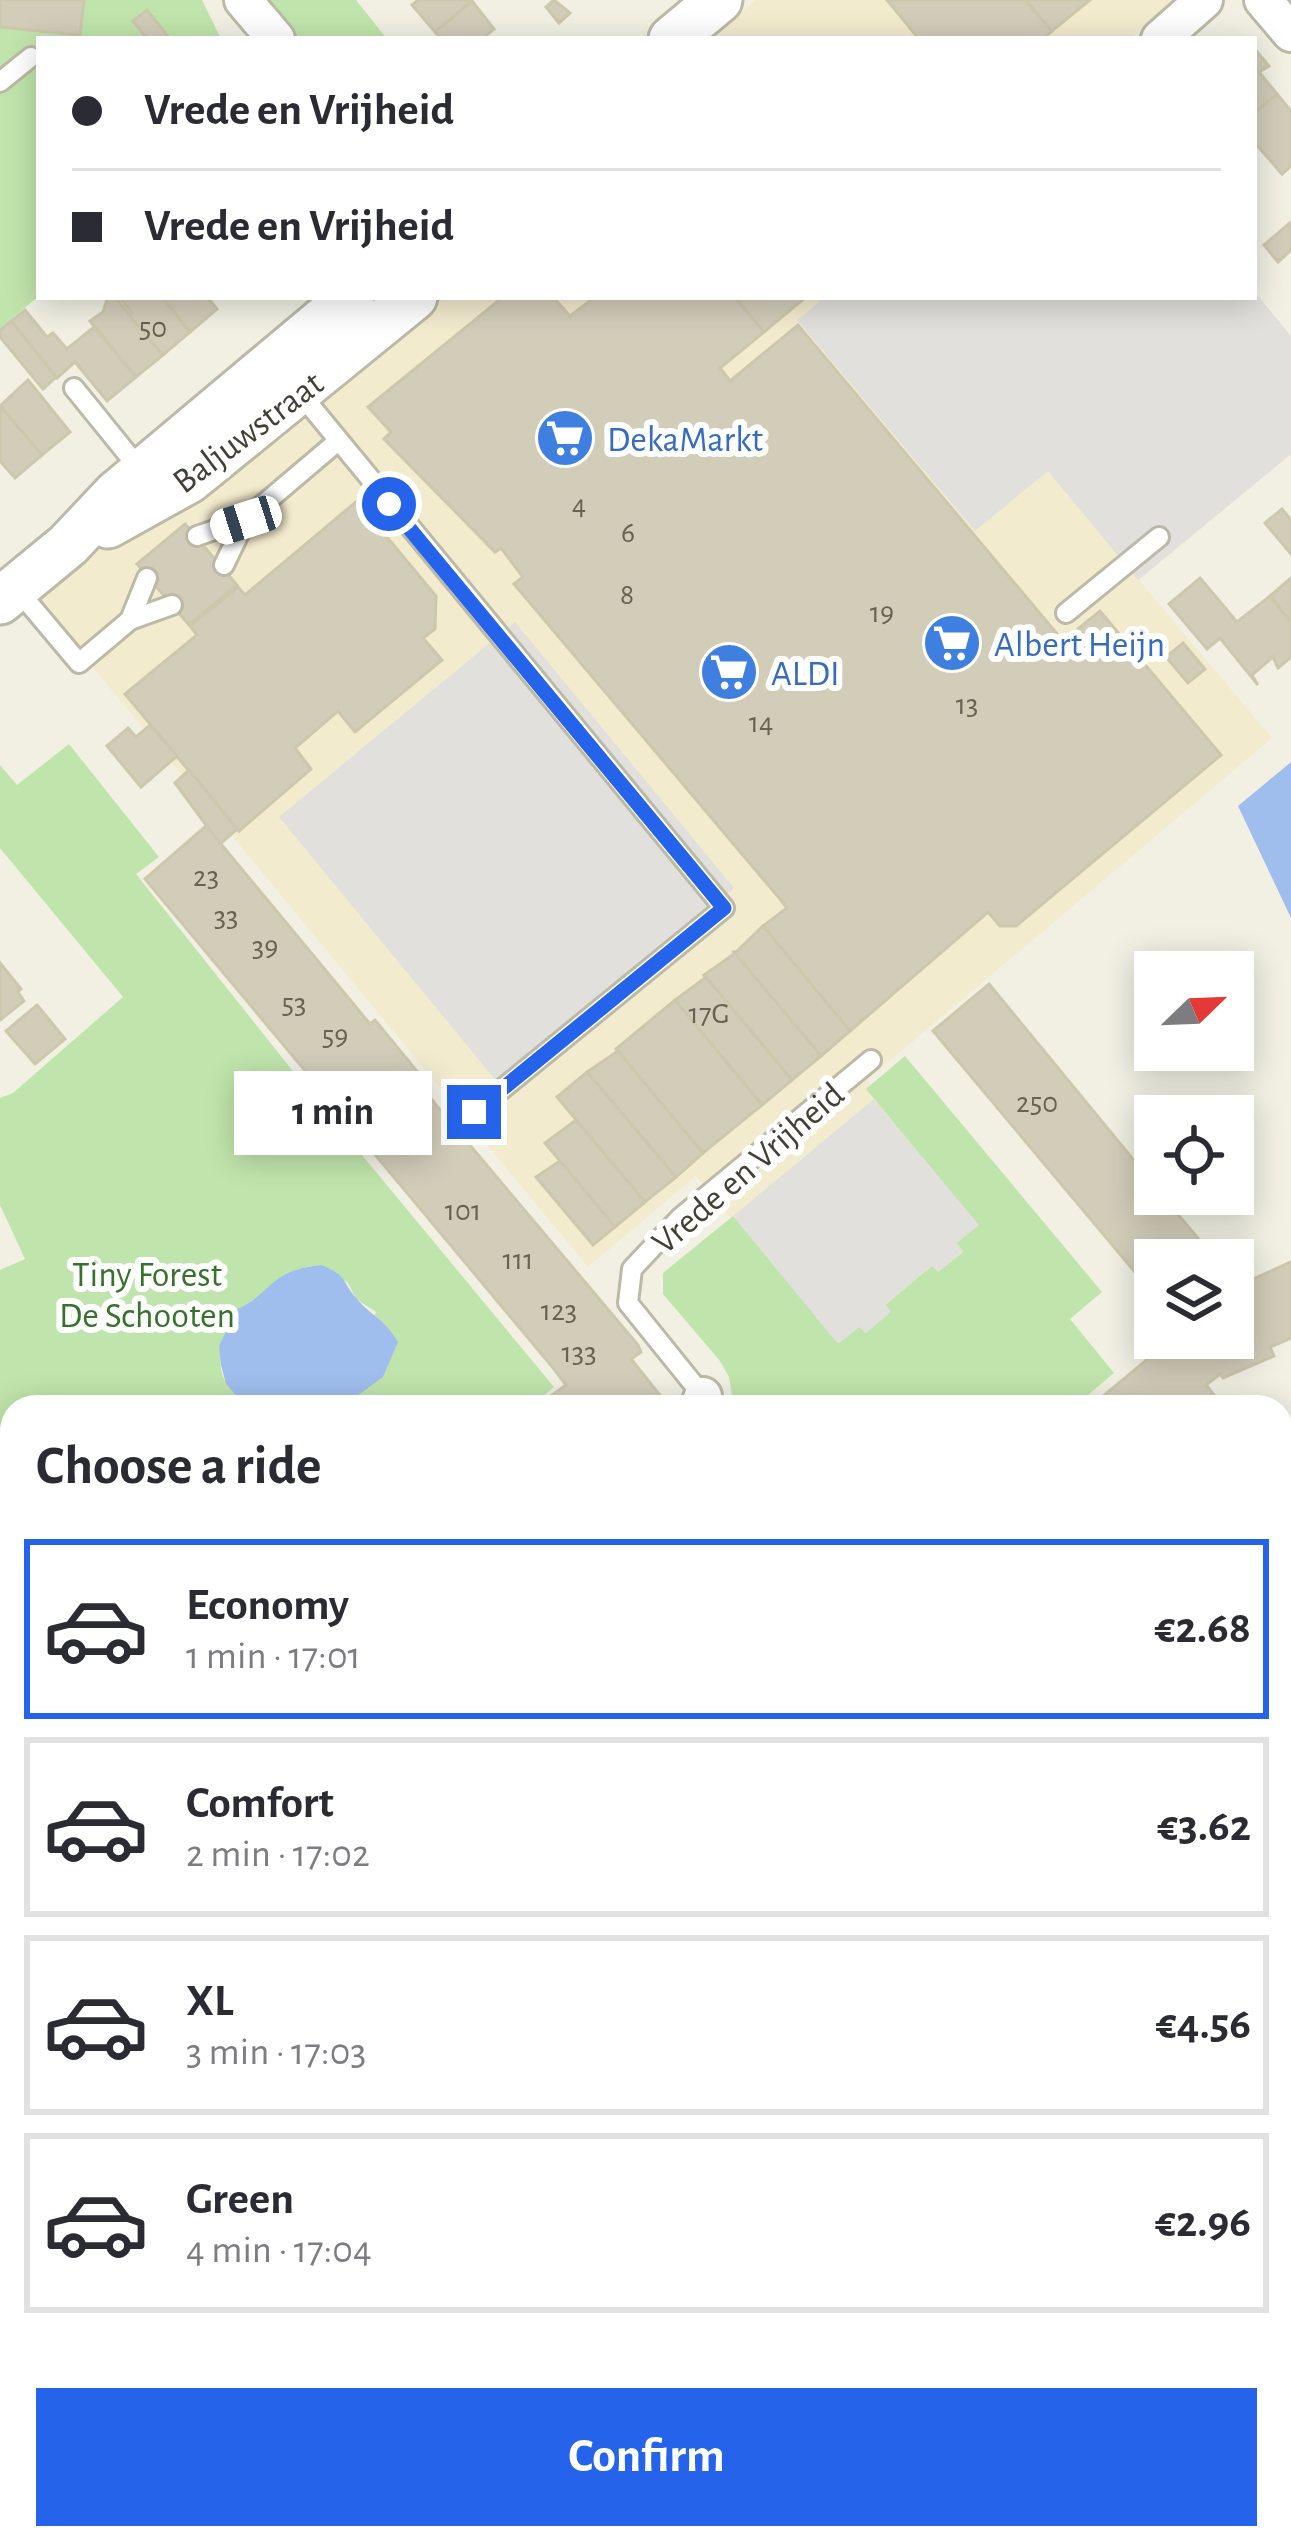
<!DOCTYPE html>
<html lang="en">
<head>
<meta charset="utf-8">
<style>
	:root { --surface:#fff; --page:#f2f2f3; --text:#2b2b33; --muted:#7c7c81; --line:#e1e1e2; --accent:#2563eb }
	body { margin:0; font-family:"Alegreya Sans",sans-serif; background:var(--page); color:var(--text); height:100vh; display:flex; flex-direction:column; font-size:45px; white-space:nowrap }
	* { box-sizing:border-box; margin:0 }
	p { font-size:39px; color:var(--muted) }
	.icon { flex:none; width:66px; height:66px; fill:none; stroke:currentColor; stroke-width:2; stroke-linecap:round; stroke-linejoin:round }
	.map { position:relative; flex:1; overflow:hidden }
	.details { position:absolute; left:0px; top:1395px; width:1293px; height:1155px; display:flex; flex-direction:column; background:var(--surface); border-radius:36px 36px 0 0; box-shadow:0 6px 30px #0003 }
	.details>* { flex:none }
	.top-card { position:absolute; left:36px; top:36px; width:1221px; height:264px; border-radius:0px; box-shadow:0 6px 30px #0003; display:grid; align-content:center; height:264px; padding:0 36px; background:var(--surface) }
	.needle { width:78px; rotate:67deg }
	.buttons { position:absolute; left:1134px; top:951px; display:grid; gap:24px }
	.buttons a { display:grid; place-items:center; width:120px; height:120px; border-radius:0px; background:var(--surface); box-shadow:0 6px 30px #0003; font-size:60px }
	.end { position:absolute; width:54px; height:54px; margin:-27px; border:15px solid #2563eb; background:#fff; box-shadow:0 0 0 6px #fff }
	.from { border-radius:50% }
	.bubble { position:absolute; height:84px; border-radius:0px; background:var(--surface); box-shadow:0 6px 30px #0003; font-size:39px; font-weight:700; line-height:84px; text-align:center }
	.car { position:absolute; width:36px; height:72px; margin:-36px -18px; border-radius:15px; box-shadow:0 0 9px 3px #0007; background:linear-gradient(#fff 24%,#345 0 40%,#fff 0 76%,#345 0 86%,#fff 0) }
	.top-card b { display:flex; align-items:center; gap:42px; height:114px; font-size:45px }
	.top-card b+b { border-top:3px solid var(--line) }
	.top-card i { width:30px; height:30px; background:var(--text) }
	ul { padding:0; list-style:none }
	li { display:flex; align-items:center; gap:36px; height:180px; margin:0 24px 18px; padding:0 12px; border:6px solid var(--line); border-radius:0px }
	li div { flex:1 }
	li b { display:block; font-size:45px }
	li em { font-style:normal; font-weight:700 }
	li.active { border-color:var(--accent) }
	li>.icon { width:108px; height:108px; stroke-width:1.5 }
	h2 { padding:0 36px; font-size:54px; line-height:144px }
	.cta { display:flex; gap:24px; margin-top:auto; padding:24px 36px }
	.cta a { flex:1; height:138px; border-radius:0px; background:var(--accent); color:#fff; font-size:48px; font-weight:700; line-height:138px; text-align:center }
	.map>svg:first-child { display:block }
	.commercial { fill:#f3ebce }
	.education { fill:#eae8cd }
	.green { fill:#c0e5ac }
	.parking { fill:#e1e0dc }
	.water { fill:#a0beed }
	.building { fill:#d2cdb9; stroke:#cdc7ac; stroke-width:3 }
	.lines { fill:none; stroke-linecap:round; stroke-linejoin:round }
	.service-casing { stroke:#bcb9a6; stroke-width:24 }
	.minor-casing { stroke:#bcb9a6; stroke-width:42 }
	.tertiary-casing { stroke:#bcb9a6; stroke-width:51 }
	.service { stroke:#fff; stroke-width:18 }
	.minor { stroke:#fff; stroke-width:36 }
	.tertiary { stroke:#fff; stroke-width:45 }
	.route { stroke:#2563eb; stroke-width:15 }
	.labels { text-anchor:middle; stroke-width:12; stroke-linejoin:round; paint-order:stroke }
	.number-label { font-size:30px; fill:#666355 }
	.street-label { font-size:36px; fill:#424034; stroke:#fff }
	.shop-label { font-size:36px; fill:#366cbe; stroke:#fff; text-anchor:start }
	.park-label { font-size:36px; fill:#367229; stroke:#fff }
</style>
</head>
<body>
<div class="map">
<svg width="1291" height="2548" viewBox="0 0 1291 2548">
	<rect width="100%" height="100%" fill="#f1f0e3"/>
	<!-- commercial -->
	<g class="commercial">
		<path d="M756,0H1172L1130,39H709Z"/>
		<path d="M1254,291L1291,336V454L1139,580L1272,738L867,1080L992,1233L847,1358L696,1176L588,1267L39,602L126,527L270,440L440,297H1254Z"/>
	</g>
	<!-- education -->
	<g class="education">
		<path d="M12,1759V2136L0,2141V1764Z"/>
		<path d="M12,2225V2414L0,2387V2230Z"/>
	</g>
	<!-- green -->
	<g class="green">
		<path d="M0,0H202L221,39H39V296L0,328Z"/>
		<path d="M258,0H356L387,39H292Z"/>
		<path d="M69,744L159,857L136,874L304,1085L554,1387L530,1407H342L352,1402L376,1312L356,1299L348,1283L321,1265C274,1269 273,1293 237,1309C217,1350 206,1386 259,1407H12V1425L0,1426V1270L25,1259L0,1205V1098L13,1093L123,997L0,848V765L17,785Z"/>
		<path d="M905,1056L1102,1292L1070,1319L1114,1373L1074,1407H734L729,1377L720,1361L663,1294V1273L733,1216L839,1343L860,1326L865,1333L885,1305L933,1265L939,1271L963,1252L956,1243L978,1225L866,1089Z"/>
		<path d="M0,1485L12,1488V1749L0,1754Z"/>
		<path d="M1291,2295V2548H1179L1175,2538H1281V2299Z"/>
		<path d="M0,2449L12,2476V2538H39L44,2548H16L0,2512Z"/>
		<path d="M799,2538H1116L1125,2548H792Z"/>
	</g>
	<!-- parking -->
	<g class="parking">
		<path d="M1254,291L1291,336V454L1138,580L1048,471L975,531L797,320L825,297H1254Z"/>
		<path d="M515,622L734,888L498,1083L279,817Z"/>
		<path d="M874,1099L979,1225L957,1243L963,1251L938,1272L932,1266L885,1304L891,1312L866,1333L859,1327L838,1344L733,1216Z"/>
	</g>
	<!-- water -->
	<g class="water">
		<path d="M1291,762V918L1238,806Z"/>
		<path d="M321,1265C347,1275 341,1280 356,1298C371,1316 385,1319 398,1342L383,1377L342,1407H259L240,1400L226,1384L221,1365L219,1346L237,1309C273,1293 269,1270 321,1265Z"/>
	</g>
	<!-- building -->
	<g class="building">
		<path d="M0,0H84L80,35L0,27Z"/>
		<path d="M418,0H471L472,1L435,32L412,5Z"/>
		<path d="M554,0L570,13L559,23L546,7Z"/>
		<path d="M887,0H1025L1052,31L1043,39H919Z"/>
		<path d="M1025,0H1090L1052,31Z"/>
		<path d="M472,1L494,29L482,39H441L435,32Z"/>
		<path d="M147,10L170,39H147L133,21Z"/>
		<path d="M1254,48L1269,66L1259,72L1277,94L1254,113Z"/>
		<path d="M1277,94L1291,111V166L1282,174L1254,142V113Z"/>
		<path d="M1291,222V250L1278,262L1264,245Z"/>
		<path d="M108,297H115L163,355L136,377L90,321L103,312Z"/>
		<path d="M123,297H162L190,332L163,355L129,315L132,313L121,299Z"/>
		<path d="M162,297H207L217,309L190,332Z"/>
		<path d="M503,297H553L570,316L595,297H735L764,332L720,368L730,381L798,325L1063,641L1100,611L1221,755L1016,926H1000L988,912L850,1031L763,926L787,908L780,899L514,584L523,577L501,548L495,552L384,439L391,432L368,407Z"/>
		<path d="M735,297H806L764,332Z"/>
		<path d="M25,310L47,337L53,333L67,349L94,327L136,377L107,401L75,362L57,378L11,321Z"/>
		<path d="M11,321L56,377L43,389L0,337V330Z"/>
		<path d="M28,380L70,432L42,455L0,406Z"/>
		<path d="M0,406L42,455L15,478L0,461Z"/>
		<path d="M357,501L436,596L435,629L423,638L442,660L355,732L338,711L295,748L311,769L239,831L125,694L197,635L190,626L238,587L245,595Z"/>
		<path d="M1282,509L1291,520V554L1265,523Z"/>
		<path d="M185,524L237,585L189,625L137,564Z"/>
		<path d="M1200,578L1237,622L1270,596L1291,622V657L1278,668L1273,657L1252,675L1258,685L1220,638L1207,649L1169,604Z"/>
		<path d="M1291,578V622L1270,596Z"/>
		<path d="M1183,643L1205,669L1188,683L1166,657Z"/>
		<path d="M150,725L177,756L141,787L107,746L128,728L136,737Z"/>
		<path d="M189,770L237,829L220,844L175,783Z"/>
		<path d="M206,826L370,1024L375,1020L425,1081L420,1085L436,1105L638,1345L641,1352L631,1359L667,1404L664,1407H550L544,1401L566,1385L554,1369L145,879Z"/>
		<path d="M763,926L850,1031L821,1056L733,951L735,953Z"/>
		<path d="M733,951L821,1056L792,1080L704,975L734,954Z"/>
		<path d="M0,963L21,989L18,992L24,1001L0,1020Z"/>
		<path d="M704,975L792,1080L762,1105L675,1000L705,978Z"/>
		<path d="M989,984L1155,1186V1194H1161L1216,1260H1155V1296L933,1031Z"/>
		<path d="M675,1000L762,1105L703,1153L616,1049Z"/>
		<path d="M37,1005L65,1039L35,1064L6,1031Z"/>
		<path d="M618,1051L703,1153L676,1177L587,1072Z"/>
		<path d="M587,1072L676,1177L645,1202L557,1097Z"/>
		<path d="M576,1120L645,1202L615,1227L545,1143Z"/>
		<path d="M560,1161L615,1227L593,1245L536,1177Z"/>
		<path d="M1291,1262V1338L1270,1347L1274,1356L1223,1378L1220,1374L1206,1385L1219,1401L1212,1407H1090L1173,1338H1233V1267L1242,1284Z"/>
		<path d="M12,1846V2038L0,2045V1852Z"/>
		<path d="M1291,1991V2177L1281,2202V2017Z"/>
		<path d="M261,2538H296L302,2542L321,2538L325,2548H238Z"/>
		<path d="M657,2538L661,2548H622L618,2539Z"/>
		<path d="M700,2538H744L740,2548H716Z"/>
	</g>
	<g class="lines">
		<defs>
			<g id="service">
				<path d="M0,82L31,57"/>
				<path d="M74,388L142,472"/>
				<path d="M299,392L724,908L474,1112"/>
				<path d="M197,536L246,519L338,441"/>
				<path d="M224,565L246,519"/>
				<path d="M16,588L79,663L130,620L147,578"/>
				<path d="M1066,613L1159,537"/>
				<path d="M130,620L172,605"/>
				<path d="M703,1396L628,1303L632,1269L680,1218L871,1060"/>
			</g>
			<g id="minor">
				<path d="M243,0L276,39"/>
				<path d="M1263,0L1291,33"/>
				<path d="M1160,39L1204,0"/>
				<path d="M699,1407L703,1396"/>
				<path d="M1281,1805L1291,1800"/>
				<path d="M0,2199L12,2194"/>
				<path d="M482,2538L497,2544L510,2538"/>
				<path d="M398,2548L400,2538"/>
			</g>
			<g id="tertiary">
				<path d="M672,39L719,0"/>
				<path d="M108,525L189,480L414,297"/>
				<path d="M0,601L68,545L116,494L351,297"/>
			</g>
		</defs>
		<!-- service casing -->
		<use href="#service" class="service-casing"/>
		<!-- minor casing -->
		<use href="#minor" class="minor-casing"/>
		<!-- tertiary casing -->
		<use href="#tertiary" class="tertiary-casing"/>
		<!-- service -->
		<use href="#service" class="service"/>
		<!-- minor -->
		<use href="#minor" class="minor"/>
		<!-- tertiary -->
		<use href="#tertiary" class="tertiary"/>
	</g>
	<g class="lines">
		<!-- route -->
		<path class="route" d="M389,504L724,908L474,1112"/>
	</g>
	<!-- icons -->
	<defs>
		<symbol id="supermarket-disc" viewBox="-11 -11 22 22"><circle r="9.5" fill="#3f7fe0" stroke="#fff"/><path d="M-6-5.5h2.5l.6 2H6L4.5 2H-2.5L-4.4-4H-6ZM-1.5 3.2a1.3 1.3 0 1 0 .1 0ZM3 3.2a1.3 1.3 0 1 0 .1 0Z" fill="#fff"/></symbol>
	</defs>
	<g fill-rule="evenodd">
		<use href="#supermarket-disc" x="532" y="405" width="66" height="66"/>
		<use href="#supermarket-disc" x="919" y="610" width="66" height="66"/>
		<use href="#supermarket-disc" x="696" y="639" width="66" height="66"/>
	</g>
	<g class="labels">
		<!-- number labels -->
		<g class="number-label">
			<text x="153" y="337">50</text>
			<text x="579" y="514">4</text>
			<text x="628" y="542">6</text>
			<text x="627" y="604">8</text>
			<text x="882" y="622">19</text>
			<text x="967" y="714">13</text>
			<text x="761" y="732">14</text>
			<text x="206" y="886">23</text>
			<text x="226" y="926">33</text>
			<text x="265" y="956">39</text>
			<text x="294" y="1013">53</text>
			<text x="709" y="1023">17G</text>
			<text x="335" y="1045">59</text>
			<text x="1037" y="1112">250</text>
			<text x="463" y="1220">101</text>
			<text x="518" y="1269">111</text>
			<text x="559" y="1320">123</text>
			<text x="579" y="1362">133</text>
		</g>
		<!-- street labels -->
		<g class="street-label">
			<text transform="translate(247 431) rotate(-37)" y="13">Baljuwstraat</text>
			<text transform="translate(747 1167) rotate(-41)" y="13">Vrede en Vrijheid</text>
		</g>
		<!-- shop labels -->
		<g class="shop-label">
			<text x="607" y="451">DekaMarkt</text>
			<text x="994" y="656">Albert Heijn</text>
			<text x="771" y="685">ALDI</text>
		</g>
		<!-- park labels -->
		<g class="park-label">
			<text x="147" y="1286">Tiny Forest<tspan x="147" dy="41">De Schooten</tspan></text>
		</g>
	</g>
</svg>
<div class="buttons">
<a><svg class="needle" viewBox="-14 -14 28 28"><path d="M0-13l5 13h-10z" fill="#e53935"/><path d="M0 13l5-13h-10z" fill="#7c7c81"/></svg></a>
<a><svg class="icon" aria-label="locate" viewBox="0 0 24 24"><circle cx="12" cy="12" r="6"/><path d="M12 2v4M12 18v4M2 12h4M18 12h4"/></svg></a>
<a><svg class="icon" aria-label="layers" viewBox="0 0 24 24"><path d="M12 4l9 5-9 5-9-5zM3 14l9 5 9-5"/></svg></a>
</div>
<i class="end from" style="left:389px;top:504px"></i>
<i class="end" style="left:474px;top:1112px"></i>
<div class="bubble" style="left:234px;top:1071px;width:198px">1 min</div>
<i class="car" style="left:246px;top:520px;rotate:252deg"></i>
<div class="top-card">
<b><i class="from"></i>Vrede en Vrijheid</b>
<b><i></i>Vrede en Vrijheid</b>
</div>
<section class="details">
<h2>Choose a ride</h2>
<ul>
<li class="active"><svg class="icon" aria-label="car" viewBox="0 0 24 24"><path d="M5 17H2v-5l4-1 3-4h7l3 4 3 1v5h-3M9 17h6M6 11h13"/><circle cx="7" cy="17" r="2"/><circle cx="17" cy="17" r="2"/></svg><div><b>Economy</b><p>1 min · 17:01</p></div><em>€2.68</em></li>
<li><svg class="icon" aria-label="car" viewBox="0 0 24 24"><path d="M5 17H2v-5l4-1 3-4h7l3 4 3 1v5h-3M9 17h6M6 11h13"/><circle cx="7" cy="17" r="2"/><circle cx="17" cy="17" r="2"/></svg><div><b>Comfort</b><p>2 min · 17:02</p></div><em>€3.62</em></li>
<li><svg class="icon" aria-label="car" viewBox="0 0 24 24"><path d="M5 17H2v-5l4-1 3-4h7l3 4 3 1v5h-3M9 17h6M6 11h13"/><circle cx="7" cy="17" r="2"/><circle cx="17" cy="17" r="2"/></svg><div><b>XL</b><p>3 min · 17:03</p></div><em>€4.56</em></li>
<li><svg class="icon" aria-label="car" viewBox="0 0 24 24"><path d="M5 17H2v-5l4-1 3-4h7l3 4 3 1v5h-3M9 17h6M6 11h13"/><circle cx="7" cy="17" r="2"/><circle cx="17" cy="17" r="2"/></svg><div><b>Green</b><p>4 min · 17:04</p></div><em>€2.96</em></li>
</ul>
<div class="cta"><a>Confirm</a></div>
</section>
</div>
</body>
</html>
